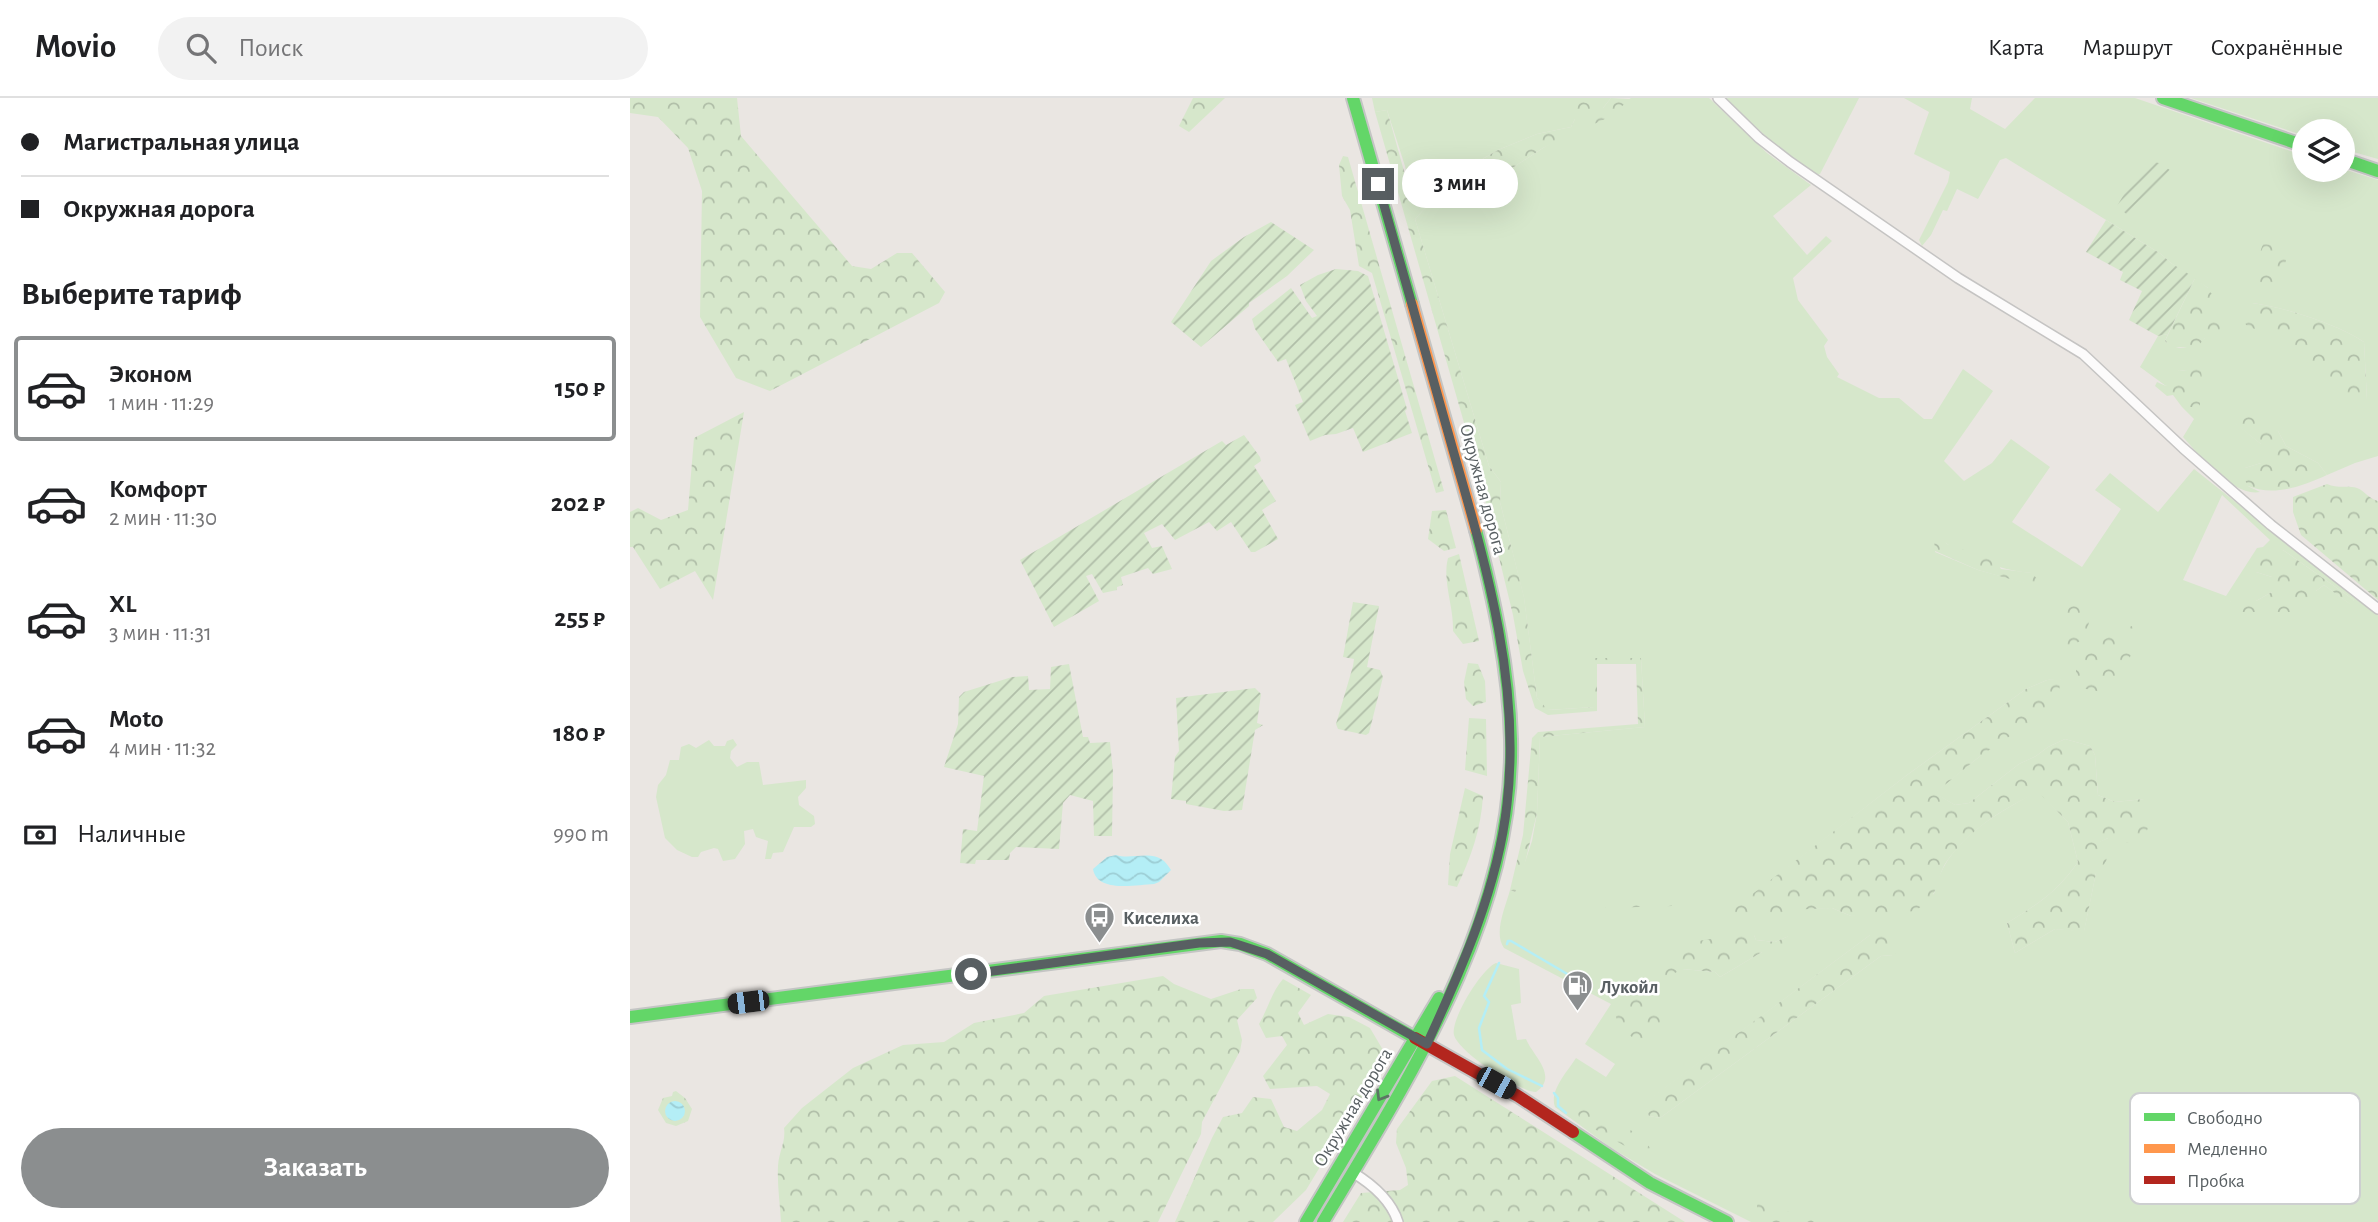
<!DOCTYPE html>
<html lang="ru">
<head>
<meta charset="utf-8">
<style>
	:root { --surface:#fff; --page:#f2f2f2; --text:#202124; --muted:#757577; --line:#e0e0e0; --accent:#8b8e8f }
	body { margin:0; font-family:"Alegreya Sans",sans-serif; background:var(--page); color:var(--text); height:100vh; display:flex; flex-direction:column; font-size:26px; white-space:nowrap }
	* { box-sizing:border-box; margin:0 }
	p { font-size:23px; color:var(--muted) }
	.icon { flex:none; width:38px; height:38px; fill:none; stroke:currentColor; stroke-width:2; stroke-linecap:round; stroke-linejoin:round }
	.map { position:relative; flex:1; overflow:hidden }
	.details { display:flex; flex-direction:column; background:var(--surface); width:630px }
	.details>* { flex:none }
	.top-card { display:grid; align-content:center; height:154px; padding:0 21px; background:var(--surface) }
	.controls { position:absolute; left:1662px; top:21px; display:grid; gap:14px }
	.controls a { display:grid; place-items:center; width:63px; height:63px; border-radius:50%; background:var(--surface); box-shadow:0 7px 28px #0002; font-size:35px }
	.end { position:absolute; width:32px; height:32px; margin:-16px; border:9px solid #585f62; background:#fff; box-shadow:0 0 0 4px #fff }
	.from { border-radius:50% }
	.bubble { position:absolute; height:49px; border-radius:24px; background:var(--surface); box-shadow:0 7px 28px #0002; font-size:23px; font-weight:700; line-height:49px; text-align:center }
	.car { position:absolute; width:21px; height:42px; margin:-21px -10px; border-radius:9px; box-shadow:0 0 5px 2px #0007; background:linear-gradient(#222 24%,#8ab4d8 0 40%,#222 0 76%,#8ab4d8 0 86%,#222 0) }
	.top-card b { display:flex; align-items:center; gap:24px; height:66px; font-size:26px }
	.top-card b+b { border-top:2px solid var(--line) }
	.top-card i { width:18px; height:18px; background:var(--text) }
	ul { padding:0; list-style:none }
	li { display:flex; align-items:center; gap:21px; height:105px; margin:0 14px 10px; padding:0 7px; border:4px solid transparent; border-radius:7px }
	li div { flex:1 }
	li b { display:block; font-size:26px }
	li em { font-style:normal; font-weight:700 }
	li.on { border-color:var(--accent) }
	li>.icon { width:63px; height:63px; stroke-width:1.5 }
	h2 { padding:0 21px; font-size:32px; line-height:84px }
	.pay { display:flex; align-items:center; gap:18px; height:77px; padding:0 21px; font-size:26px }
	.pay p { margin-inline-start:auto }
	.cta { display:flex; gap:14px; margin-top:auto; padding:14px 21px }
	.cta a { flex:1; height:80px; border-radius:42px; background:var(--accent); color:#fff; font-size:28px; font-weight:700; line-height:80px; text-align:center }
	header { display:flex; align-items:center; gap:42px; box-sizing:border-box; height:98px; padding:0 35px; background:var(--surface); border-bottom:2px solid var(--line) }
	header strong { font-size:33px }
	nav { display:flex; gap:38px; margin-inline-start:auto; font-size:24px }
	.search { width:490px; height:63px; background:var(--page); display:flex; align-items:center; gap:18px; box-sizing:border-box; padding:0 24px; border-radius:38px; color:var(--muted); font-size:26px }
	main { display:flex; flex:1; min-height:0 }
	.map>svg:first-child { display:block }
	.green { fill:#d6e7cb; fill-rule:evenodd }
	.forest { fill:url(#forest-crowns) }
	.wetland { fill:url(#wetland-marsh) }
	.garden { fill:url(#garden-furrows) }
	.water { fill:url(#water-waves) }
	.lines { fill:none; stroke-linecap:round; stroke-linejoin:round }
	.stream { stroke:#b4eef6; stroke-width:2.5 }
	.street-casing { stroke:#c5c4c3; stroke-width:12 }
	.fast-casing { stroke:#c4c5c4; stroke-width:16 }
	.slow-casing { stroke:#c4c5c4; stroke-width:16 }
	.jam-casing { stroke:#c4c5c4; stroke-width:16 }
	.street { stroke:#fcfbfb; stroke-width:9 }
	.fast { stroke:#63d668; stroke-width:12 }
	.slow { stroke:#ff974d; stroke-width:12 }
	.jam { stroke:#b3261e; stroke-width:12 }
	.oneway { stroke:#5a7763 }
	.route { stroke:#585f62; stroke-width:9 }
	.labels { text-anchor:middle; stroke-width:5; stroke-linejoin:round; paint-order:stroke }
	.street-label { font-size:19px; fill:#585f62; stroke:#fff }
	.poi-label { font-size:19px; font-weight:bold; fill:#585f62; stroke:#fff; text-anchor:start }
	.key { fill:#fff; stroke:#cdcfd0; stroke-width:2 }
	.key-label { font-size:19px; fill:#585f62 }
</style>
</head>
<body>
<header>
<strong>Movio</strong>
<div class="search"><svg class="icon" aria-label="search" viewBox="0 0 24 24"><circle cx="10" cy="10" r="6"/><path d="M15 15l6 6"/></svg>Поиск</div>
<nav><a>Карта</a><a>Маршрут</a><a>Сохранённые</a></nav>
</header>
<main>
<section class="details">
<div class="top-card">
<b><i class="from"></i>Магистральная улица</b>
<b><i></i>Окружная дорога</b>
</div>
<h2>Выберите тариф</h2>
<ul>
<li class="on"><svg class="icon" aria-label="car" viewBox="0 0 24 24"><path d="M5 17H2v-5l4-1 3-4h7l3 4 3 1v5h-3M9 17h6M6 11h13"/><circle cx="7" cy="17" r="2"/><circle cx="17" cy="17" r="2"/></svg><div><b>Эконом</b><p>1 мин · 11:29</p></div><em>150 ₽</em></li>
<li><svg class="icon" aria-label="car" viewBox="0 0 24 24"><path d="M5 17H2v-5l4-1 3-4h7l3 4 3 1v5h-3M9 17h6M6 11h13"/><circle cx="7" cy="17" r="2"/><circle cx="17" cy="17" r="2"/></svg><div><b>Комфорт</b><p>2 мин · 11:30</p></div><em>202 ₽</em></li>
<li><svg class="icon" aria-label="car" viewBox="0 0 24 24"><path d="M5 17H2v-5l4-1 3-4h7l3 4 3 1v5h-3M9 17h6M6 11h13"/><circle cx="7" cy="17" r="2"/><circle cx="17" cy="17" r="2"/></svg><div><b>XL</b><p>3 мин · 11:31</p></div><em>255 ₽</em></li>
<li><svg class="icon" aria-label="car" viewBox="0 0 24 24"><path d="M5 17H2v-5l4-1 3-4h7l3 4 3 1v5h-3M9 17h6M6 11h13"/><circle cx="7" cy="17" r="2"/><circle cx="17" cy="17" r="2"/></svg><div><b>Moto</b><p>4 мин · 11:32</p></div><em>180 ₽</em></li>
</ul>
<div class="pay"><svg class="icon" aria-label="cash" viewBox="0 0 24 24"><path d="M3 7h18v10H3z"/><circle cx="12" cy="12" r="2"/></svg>Наличные<p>990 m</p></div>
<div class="cta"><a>Заказать</a></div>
</section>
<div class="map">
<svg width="1748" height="1124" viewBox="0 0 1748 1124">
	<defs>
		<pattern id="forest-crowns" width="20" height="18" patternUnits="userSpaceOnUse" patternTransform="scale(1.75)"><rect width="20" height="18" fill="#d6e7cb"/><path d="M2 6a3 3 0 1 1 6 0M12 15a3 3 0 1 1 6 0" fill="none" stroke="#b0bea8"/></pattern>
		<pattern id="wetland-marsh" width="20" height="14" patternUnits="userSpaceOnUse" patternTransform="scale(1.75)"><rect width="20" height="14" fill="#d6e7cb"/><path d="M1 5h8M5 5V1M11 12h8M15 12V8" fill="none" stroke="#b0bea8"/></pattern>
		<pattern id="garden-furrows" width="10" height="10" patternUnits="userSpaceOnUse" patternTransform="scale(1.75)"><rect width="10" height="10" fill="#d6e7cb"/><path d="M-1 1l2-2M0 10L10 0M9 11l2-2" fill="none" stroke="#b0bea8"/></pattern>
		<pattern id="water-waves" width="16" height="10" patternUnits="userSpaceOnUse" patternTransform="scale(1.75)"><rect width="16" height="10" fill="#b4eef6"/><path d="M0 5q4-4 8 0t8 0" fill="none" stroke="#9dced5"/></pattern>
	</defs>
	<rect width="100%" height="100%" fill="#eae6e2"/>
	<!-- green -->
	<g class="green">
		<path d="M742,0H981L973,10L945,21L941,29L907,36L868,52L782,102L775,68L757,12L745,14Z"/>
		<path d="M1001,0H1079L1137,55L1181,87L1143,118L1177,157L1196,138L1202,143L1163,180L1168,202L1198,242L1194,248L1197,259L1209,276L1207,279L1249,300H1269L1294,321H1302L1333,271L1363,293L1314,363L1334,383L1362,365L1381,341L1420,369L1382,424L1452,469L1491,411L1465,392L1480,375L1528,414L1564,371L1748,517V1124H1121L1025,1076L980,1049L925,1009C919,993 937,974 946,960L976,979L985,966L955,946L981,906L874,850C863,835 876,808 880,792L885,794L902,743L907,715L910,639L1015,629L1011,560L964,561L965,609L917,612L907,600L894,500L870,404L871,384L859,368L785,121L799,106L831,91L837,85L861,84L913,50ZM1592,397L1640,442L1633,449L1627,450L1596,498L1553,482ZM1307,439C1334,459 1369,472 1401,475L1404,487L1348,472L1305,454ZM1653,452L1724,502L1720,506L1694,487L1686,493L1595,513L1601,503H1626L1642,494V479L1626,474ZM1431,581L1349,659L1304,695L1325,707L1339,705L1389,666L1406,658L1418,649L1435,641L1460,648L1465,657L1468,697L1485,704L1514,701L1478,740L1469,744L1466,775L1454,833L1425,831L1385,855L1377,825C1408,806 1427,794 1448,764L1438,724L1408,693C1365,716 1314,744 1304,796L1221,818L1202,810L1103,812L1277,677L1396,591L1417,582ZM1124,837L1126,842L1145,844L1159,838L1090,879L1085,874L1052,871ZM1240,837L1263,857L1251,858L1030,1020L1019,1018L1015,1005Z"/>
		<path d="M1094,0H1229L1190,76L1186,77L1151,52Z"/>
		<path d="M1274,0H1342L1340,11L1375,31L1405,0H1505L1675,58V72L1713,71L1748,82V358L1725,365L1697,377L1688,365L1656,348L1648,333L1604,324L1631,346V365L1615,370L1618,388L1630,394C1603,399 1570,358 1553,339L1564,321L1552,309L1570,308L1557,273L1549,272L1536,288L1510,269L1528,238L1538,236L1535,243C1548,255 1562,249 1575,240L1578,190L1541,165L1531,156L1376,60L1370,62L1348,101L1327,91L1317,113L1313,112L1301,137L1292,148L1289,142L1318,84L1320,74L1284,56L1299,14ZM1622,205C1654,209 1707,226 1734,244L1737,302L1691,270Z"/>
		<path d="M1561,0H1748V61L1713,51V33H1675V38Z"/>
		<path d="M103,641L107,647L101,653L100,660L107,669L117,664H129L133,687L176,682V690L168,699L169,707L184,718L185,726L181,729H164L153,754L143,755L141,761H135L138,743L126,739L123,731L114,733L115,746L105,761L93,763L88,751L84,750L71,754L68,759H62L47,752L35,740L26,699L28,687L36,677L40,662H49L51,649L59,646L66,650L79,642L84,648H95L97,643Z"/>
		<path d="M866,865L889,871L891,905L881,907L887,942L896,941C903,958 929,978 906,994C890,994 828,954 824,937C820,922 852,870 866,865Z"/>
	</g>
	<!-- forest -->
	<g class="forest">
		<path d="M0,0H107L111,38L222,168L241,171L267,155H282L315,194L309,205L140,293L106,280L70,219L72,93L58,50L28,19L0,15Z"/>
		<path d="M563,0H595L559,34L549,28Z"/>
		<path d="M981,0L1001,1L977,20L913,50L861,84L837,85L831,91L799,106L785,121L859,368L871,384L870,404L894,499L907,600L918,612L964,609V560H1011L1015,629L910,639L907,715L890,786L885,794L880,792L893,737L902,640L908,634L1008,626L1006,566H967V613L918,617L905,610L893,573L883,517L849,377L745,14L757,12L782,102L868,52L907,36L941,29L945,21L940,10L950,3L973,10Z"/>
		<path d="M713,58L718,59L814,393L806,395L742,175L729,168L720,112L712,98L709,67Z"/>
		<path d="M1633,146L1645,147L1654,151L1657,159L1648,189L1633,191L1626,185L1628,160Z"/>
		<path d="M1565,180L1578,190L1598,222L1592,237L1575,240L1567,249H1542L1535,243Z"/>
		<path d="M1622,205C1654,209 1707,226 1734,244L1737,302L1733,307L1722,302L1671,253L1616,227L1612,217Z"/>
		<path d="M1563,269L1571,271L1572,282L1565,291L1570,300V309H1552L1543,297L1537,298L1525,288L1527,284L1536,288L1541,275L1549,272L1557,273Z"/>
		<path d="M114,314L83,502L65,473L30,491L3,449H0V414L8,410L31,422L58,412L64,340Z"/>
		<path d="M1606,316L1620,317L1648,333L1656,348L1688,365L1697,377C1673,388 1644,399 1618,388L1612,376L1615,370L1631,365V346L1603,324Z"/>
		<path d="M1697,386C1708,391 1718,387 1727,390C1735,393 1739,401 1748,403V502L1671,437L1663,414V399Z"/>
		<path d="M816,412L826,450L814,453L798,441L802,413Z"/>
		<path d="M1308,438L1317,446L1367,464L1371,471L1402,475L1409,483L1405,488L1348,472L1305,453L1304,441Z"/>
		<path d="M1653,452L1724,502L1721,507L1694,487L1686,493L1684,504L1667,514H1595L1594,507L1601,503H1626L1642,494V479L1626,474L1622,468L1633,454Z"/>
		<path d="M829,456L849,543L833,546L823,533C824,509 812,482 818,460Z"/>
		<path d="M1462,507L1469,513L1459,524L1456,540L1437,550L1434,524L1435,508Z"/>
		<path d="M1506,526L1511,527L1487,597L1446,589V562L1475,541Z"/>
		<path d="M838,565L848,566L855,583L856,604L843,608L836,601L834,584Z"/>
		<path d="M1431,580L1427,606L1349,659L1305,695L1325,707L1339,705L1389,666L1406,658L1418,649L1435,641L1460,648L1465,657L1468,697L1485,704L1514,701L1522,719L1516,735L1500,745L1478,740L1470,744L1478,752L1476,764L1466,775L1454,834L1425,831L1385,855L1377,825C1407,807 1428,793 1448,764L1438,724L1408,694C1373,711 1341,730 1317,763C1309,774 1308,790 1302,798C1298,803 1291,808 1286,813L1221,818L1202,810L1159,812L1139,820L1103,816V811L1277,677L1396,591L1417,582Z"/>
		<path d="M839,620L856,621L857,678L835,672Z"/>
		<path d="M835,690L853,698C851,731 841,759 827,789L818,787L820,756Z"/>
		<path d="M1006,801H1041L1042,808L976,810L975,804Z"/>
		<path d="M1274,834L1279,844L1263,857L1251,858L1030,1020L1019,1018L1014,1005L1240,837Z"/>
		<path d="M1111,836L1124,837L1126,842L1145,844L1159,838L1165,844L1148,857L1132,854L1090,879L1085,874L1052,871L1024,887L1016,885L1068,843Z"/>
		<path d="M533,878L544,886L581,901L611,891H624L627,900L607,922L612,942L610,953L572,1024L571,1036L528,1124H151C150,1105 147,1086 148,1068C149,1053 156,1044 154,1030L172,1010L223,970L273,947L314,944L344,925L394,915L414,898Z"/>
		<path d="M653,881L681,897L668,915L674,927L698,916L719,919L740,930L753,952L751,968L676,1092L643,1124H545L582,1040L593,1019L612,1015L623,999L641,1001L654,1029L667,1033L692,1012L700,996L687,988L640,991L633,978L657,947L652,938L636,940L629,926C638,911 642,893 653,881Z"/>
		<path d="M1013,889L1044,917L1020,947C1000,939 978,930 989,904Z"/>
		<path d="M825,978L1055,1124H713L731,1095L770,1092L778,1087L776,1070L766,1045L767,1031L802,983Z"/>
		<path d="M953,1008L1004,1034L1034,1063L1031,1068L950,1023L947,1011Z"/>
		<path d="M1131,1100L1161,1115H1171L1184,1124H1142L1127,1112V1102Z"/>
	</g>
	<!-- wetland -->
	<path class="wetland" d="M46,993L55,1000L62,1011L58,1023L46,1028L36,1025L28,1012L33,1000L42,998L43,994Z"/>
	<!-- garden -->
	<g class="garden">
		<path d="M1518,63L1529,65L1543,74L1501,120L1487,108L1505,78Z"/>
		<path d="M1476,122L1531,156L1541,165L1565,180L1538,236L1528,238L1499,222L1512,193L1490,182L1493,174L1456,154Z"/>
		<path d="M641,124L684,152L657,178L619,205V208L571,249L541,224L581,163L614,139Z"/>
		<path d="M706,171L728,173L738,178L777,311L775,313L782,335L733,354L723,330L706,336L695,337L680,343L665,307L673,304L656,261L648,264L625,231L622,221L661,190L682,220L687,218L676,203L670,187L688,177Z"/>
		<path d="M614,337L630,359L631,363L624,368L646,403L632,412L648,441L625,454H621L601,424L587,433L579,424L545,442L532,426L514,435L522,450L532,448L542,471L523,476L518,470L491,479L493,487L487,489V492L473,495L462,476L456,478L469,503L424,529L390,462L592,343L596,347Z"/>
		<path d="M723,504L749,508L737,569L750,572L753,579L739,635L736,637L708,631L706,626L723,568L724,561L713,559Z"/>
		<path d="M439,566L453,639H458L460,645L480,644L483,674L482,738H464L463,703L440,697L433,705L429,751L386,749L380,755L379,762H346L345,766L330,765L333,731L347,733L354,678L314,669L328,626L329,599L334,594L382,579L398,578L399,592L420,591L421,569Z"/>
		<path d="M625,590L631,596L627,625L633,627L625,632L612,712L594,713L556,706V703L541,701L545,659L549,653L546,600Z"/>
	</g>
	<!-- water -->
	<g class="water">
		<path d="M486,757C501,762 520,752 534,763C537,766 539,769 541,772L529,784L524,786C505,787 467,795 463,771L477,759Z"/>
		<circle cx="45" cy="1013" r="10"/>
	</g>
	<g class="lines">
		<!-- stream -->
		<g class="stream">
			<path d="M877,846L878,843H881L956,887"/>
			<path d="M869,865L854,898L859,904L849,930L852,952L877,971L912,988"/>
			<path d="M924,995L928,1000V1008L936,1015"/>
		</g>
		<defs>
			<g id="street">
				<path d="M1088,0L1129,40L1160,64L1328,180L1453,256L1553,350L1641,427L1748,511"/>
				<path d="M722,1074C742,1086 761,1102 768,1124"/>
			</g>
			<g id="fast">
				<path d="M723,0L782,206"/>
				<path d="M1533,0L1675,48"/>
				<path d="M1713,61L1748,73"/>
				<path d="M0,919L591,843L610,846L637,856L785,940"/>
				<path d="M943,1034L1020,1085L1097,1124"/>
				<path d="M676,1124L809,900"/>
				<path d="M693,1124C780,979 885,817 881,641C879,570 864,501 846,432"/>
			</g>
			<path id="slow" d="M782,206L846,432"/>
			<path id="jam" d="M785,940L888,998L943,1034"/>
		</defs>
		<!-- street casing -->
		<use href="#street" class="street-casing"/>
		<!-- fast casing -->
		<use href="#fast" class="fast-casing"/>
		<!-- slow casing -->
		<use href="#slow" class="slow-casing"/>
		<!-- jam casing -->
		<use href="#jam" class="jam-casing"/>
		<!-- street -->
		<use href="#street" class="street"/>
		<!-- fast -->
		<use href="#fast" class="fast"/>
		<!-- slow -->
		<use href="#slow" class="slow"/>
		<!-- jam -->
		<use href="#jam" class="jam"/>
	</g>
	<!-- one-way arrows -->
	<defs><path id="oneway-chevron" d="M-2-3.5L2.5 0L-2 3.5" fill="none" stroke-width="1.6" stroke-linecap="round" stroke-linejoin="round" transform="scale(1.75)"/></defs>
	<use class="oneway" href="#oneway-chevron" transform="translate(751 998) rotate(121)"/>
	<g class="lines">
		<!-- route -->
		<path class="route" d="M341,876L569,845L600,844L637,856L797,946C832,870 868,789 877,706C891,584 856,467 823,352C798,263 773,175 748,86"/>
	</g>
	<!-- icons -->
	<defs>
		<symbol id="bus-pin" viewBox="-11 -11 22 30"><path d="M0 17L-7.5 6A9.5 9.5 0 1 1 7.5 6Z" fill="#8b8e8f" stroke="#fff"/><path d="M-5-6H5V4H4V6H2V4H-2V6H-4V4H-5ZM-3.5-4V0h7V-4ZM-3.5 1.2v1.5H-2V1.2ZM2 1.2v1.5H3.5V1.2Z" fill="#fff"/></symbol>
		<symbol id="fuel-pin" viewBox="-11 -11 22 30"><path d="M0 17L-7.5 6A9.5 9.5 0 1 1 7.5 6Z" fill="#8b8e8f" stroke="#fff"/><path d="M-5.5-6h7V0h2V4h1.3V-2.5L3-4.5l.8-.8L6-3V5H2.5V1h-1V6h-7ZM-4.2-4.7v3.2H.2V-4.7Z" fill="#fff"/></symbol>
	</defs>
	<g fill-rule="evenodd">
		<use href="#bus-pin" x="452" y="802" width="35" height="47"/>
		<use href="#fuel-pin" x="930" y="870" width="35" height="47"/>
	</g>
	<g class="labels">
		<!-- street labels -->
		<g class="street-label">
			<text transform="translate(854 391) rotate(75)" y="7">Окружная дорога</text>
			<text transform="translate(722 1009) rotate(-59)" y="7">Окружная дорога</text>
		</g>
		<!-- poi labels -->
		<g class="poi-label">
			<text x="493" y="826">Киселиха</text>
			<text x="970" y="895">Лукойл</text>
		</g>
	</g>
	<!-- legend -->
	<rect x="1500" y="995" width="230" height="111" rx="10" class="key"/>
	<rect x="1514" y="1015" width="31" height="8" fill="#63d668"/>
	<rect x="1514" y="1046" width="31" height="9" fill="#ff974d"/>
	<rect x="1514" y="1078" width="31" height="8" fill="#b3261e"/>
	<g class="key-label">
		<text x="1557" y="1026">Свободно</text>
		<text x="1557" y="1057">Медленно</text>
		<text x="1557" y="1089">Пробка</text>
	</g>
</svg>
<div class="controls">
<a><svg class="icon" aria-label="layers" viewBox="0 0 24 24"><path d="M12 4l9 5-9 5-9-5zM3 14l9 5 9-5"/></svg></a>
</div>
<i class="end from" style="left:341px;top:876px"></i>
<i class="end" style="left:748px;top:86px"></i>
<div class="bubble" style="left:772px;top:61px;width:116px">3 мин</div>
<i class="car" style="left:118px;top:904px;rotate:263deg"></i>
<i class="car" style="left:866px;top:985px;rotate:119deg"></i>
</div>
</main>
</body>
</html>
